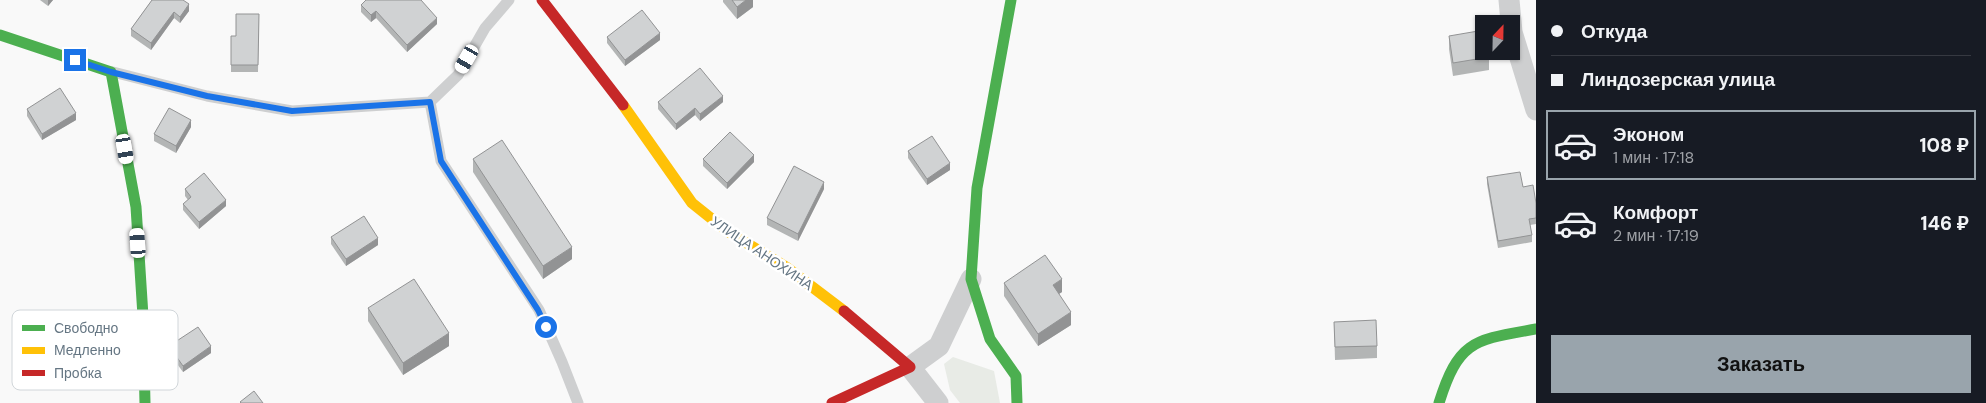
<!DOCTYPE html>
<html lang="ru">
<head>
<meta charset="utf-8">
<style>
	:root { --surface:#171b24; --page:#242831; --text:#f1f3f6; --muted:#9ea1a6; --line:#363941; --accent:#99a4ac }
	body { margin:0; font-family:"DM Sans",sans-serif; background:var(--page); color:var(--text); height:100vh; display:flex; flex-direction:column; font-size:19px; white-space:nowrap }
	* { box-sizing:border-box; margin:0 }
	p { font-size:16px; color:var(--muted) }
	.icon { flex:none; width:28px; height:28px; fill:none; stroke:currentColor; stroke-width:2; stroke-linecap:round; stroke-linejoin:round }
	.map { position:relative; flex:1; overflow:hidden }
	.panel { display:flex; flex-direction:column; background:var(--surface); width:450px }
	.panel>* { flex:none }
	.hud { display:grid; align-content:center; height:110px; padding:0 15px; background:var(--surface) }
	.needle { width:32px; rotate:22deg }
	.tools { position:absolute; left:1475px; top:15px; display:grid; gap:10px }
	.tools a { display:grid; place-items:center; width:45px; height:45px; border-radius:0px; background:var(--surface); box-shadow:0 1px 4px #0004; font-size:25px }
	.end { position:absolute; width:22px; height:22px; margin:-11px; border:6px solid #1a73e8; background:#fff; box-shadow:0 0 0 2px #fff }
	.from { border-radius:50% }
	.car { position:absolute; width:15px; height:30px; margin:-15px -8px; border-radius:6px; box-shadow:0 0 4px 1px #0007; background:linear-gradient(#fff 24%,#345 0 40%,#fff 0 76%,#345 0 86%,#fff 0) }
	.hud b { display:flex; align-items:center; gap:18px; height:48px; font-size:19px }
	.hud b+b { border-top:1px solid var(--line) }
	.hud i { width:12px; height:12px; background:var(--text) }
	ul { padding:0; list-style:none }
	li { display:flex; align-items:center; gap:15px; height:70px; margin:0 10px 8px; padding:0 5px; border:2px solid transparent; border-radius:0px }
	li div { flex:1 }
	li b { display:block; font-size:19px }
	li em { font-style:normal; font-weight:800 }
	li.active { border-color:var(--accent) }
	li>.icon { width:45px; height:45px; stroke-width:1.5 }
	.action { display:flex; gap:10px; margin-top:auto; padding:10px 15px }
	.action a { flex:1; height:58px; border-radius:0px; background:var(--accent); color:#111; font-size:20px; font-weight:800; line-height:58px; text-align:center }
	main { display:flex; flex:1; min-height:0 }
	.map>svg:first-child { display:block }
	.green { fill:#e8ebe6 }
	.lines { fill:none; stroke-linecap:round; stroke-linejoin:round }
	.lane { stroke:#cecfd0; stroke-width:11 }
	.street { stroke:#cecfd0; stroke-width:21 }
	.fast { stroke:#4caf50; stroke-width:11 }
	.slow { stroke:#ffc107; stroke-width:11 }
	.jam { stroke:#c62828; stroke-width:11 }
	.wall { fill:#b3b5b5 }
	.shaded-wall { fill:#929394 }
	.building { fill:#d0d2d3; stroke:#929394 }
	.route { stroke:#1a73e8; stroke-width:6 }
	.labels { text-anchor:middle; stroke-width:5; stroke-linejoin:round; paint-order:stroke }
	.street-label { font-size:14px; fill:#657683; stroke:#fff }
	.key { fill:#fff; stroke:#d1d6da; stroke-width:1 }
	.key-label { font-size:14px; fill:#657683 }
</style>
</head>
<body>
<main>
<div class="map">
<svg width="1536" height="403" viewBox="0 0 1536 403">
	<rect width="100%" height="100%" fill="#f9f9f9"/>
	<!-- green -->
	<path class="green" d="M953,357L994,371L1000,403H960L950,390L944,364Z"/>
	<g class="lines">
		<!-- lane -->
		<g class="lane">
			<path d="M113,72L207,96L292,111L430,102L458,75L485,28L509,0"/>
			<path d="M430,102L441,161L539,310L562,362L578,403"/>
		</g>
		<!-- street -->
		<g class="street">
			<path d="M1509,0L1512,32L1536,110"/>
			<path d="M938,403L910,367L939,346L971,279"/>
		</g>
		<!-- fast -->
		<g class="fast">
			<path d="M1011,0L977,188L971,279L990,339L1016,376L1017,403"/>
			<path d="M0,35L111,72L136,207L143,316L145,403"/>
			<path d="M1439,403C1459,339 1475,340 1536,329"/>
		</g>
		<!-- slow -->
		<path class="slow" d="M623,105L692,203L727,231L786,267L844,311"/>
		<!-- jam -->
		<g class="jam">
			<path d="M542,0L623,105"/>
			<path d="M832,403L910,367L844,311"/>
		</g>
	</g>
	<!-- wall -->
	<g class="wall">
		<path d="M40,0H53L48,6Z"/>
		<path d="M152,0L189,11L180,23L174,18L151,50L131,36V29Z"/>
		<path d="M723,0H753V7L737,19L723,2Z"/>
		<path d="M361,5L437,24L407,52L376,18L371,22L361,12Z"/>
		<path d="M259,14L258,72H231V36H236Z"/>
		<path d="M1449,36L1489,57V70L1453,76L1449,49Z"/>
		<path d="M607,37L660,40L625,66L607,43Z"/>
		<path d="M658,102H723L700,121L695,115L676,130L658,109Z"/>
		<path d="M27,109L76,120L42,140L27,116Z"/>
		<path d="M191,127L176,153L154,141V134Z"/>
		<path d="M908,151L950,170L927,185L908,158Z"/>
		<path d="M473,159L572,259L543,279L473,172Z"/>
		<path d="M703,159L754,162L727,189L703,166Z"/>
		<path d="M1487,177L1523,187L1536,203V224L1530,225L1532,235V242L1498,248L1487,184Z"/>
		<path d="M185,189L226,206L199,229L183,210V204L188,200L185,196Z"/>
		<path d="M824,189L798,241L767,225V218Z"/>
		<path d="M331,237L378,245L346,266L331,244Z"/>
		<path d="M1004,283L1062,292L1058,294L1071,325L1038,346L1004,296Z"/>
		<path d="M368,308L449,346L403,375L368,321Z"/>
		<path d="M1334,322L1377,346V358L1335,360Z"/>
		<path d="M169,346L211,353L183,372L169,353Z"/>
	</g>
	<!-- shaded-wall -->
	<g class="shaded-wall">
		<path d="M48,0H53L48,6Z"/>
		<path d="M746,0H753V7L737,19V7Z"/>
		<path d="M189,4V11L180,23V17Z"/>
		<path d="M376,11V18L371,22V15Z"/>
		<path d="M174,12V18L151,50V43Z"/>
		<path d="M437,18V24L407,52V45Z"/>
		<path d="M660,33V40L625,66V60Z"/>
		<path d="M723,96V102L700,121V114Z"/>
		<path d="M695,108V115L676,130V124Z"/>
		<path d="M76,113V120L42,140V134Z"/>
		<path d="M191,120V127L176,153V146Z"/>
		<path d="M754,155V162L727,189V183Z"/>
		<path d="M950,163V170L927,185V179Z"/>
		<path d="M824,182V189L798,241V234Z"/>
		<path d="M226,200V206L199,229V222Z"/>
		<path d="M378,238V245L346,266V259Z"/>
		<path d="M572,247V259L543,279V266Z"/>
		<path d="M1062,279V292L1053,298V285Z"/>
		<path d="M1071,312V325L1038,346V334Z"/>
		<path d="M449,333V346L403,375V363Z"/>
		<path d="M211,346V353L183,372V366Z"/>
	</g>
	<!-- building -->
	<g class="building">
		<path d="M152,0H183L189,4L180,17L174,12L151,43L131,29Z"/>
		<path d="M366,0H421L437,18L407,45L376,11L371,15L361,5Z"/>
		<path d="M732,0H746L737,7Z"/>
		<path d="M642,10L660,33L625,60L607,37Z"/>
		<path d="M236,14H259L258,65H231V36H236Z"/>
		<path d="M1484,30V51H1488L1489,57L1453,63L1449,36Z"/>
		<path d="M700,68L723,96L700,114L695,108L676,124L658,102Z"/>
		<path d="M60,88L76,113L42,134L27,109Z"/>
		<path d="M169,108L191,120L176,146L154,134Z"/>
		<path d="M730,132L754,155L727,183L703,159Z"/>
		<path d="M932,136L950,163L927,179L908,151Z"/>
		<path d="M502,140L572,247L543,266L473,159Z"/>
		<path d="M794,166L824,182L798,234L767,218Z"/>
		<path d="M1520,172L1523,187L1533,185L1536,203V218L1529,219L1532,235L1498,241L1487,177Z"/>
		<path d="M204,173L226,200L199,222L183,204L191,197L185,189Z"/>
		<path d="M364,216L378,238L346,259L331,237Z"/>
		<path d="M1045,255L1062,279L1053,285L1071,312L1038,334L1004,283Z"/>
		<path d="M414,279L449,333L403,363L368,308Z"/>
		<path d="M1376,320L1377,346L1335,347L1334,322Z"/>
		<path d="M198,327L211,346L183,366L169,346Z"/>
		<path d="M254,391L263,403H241L240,402Z"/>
	</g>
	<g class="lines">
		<!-- route -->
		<path class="route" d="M75,60L111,72L207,96L292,111L430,102L441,161L538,310L546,327"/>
	</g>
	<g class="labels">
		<!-- street labels -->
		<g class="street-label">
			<text transform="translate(762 253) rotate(34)" y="5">УЛИЦА АНОХИНА</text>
		</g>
	</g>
	<!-- legend -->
	<rect x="12" y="310" width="166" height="80" rx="8" class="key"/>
	<rect x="22" y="325" width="23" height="6" fill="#4caf50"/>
	<rect x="22" y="347" width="23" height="7" fill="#ffc107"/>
	<rect x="22" y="370" width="23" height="6" fill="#c62828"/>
	<g class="key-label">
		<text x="54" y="333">Свободно</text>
		<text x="54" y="355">Медленно</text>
		<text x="54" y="378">Пробка</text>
	</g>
</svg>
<div class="tools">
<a><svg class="needle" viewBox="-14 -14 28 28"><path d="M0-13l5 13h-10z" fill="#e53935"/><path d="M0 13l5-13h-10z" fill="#9ea1a6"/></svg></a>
</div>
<i class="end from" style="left:546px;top:327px"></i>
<i class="end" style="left:75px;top:60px"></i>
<i class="car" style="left:467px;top:59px;rotate:210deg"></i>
<i class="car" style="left:125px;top:149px;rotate:170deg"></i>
<i class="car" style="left:138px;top:243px;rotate:356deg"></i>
</div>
<section class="panel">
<div class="hud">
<b><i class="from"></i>Откуда</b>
<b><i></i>Линдозерская улица</b>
</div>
<ul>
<li class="active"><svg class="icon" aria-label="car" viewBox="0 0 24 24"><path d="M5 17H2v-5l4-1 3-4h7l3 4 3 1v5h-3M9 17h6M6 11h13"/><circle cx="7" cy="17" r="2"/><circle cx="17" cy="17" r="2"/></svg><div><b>Эконом</b><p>1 мин · 17:18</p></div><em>108 ₽</em></li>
<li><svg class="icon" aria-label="car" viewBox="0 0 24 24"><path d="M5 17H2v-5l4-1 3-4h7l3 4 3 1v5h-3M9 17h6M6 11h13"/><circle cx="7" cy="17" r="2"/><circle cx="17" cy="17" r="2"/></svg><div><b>Комфорт</b><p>2 мин · 17:19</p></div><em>146 ₽</em></li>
</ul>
<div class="action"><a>Заказать</a></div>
</section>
</main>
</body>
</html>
